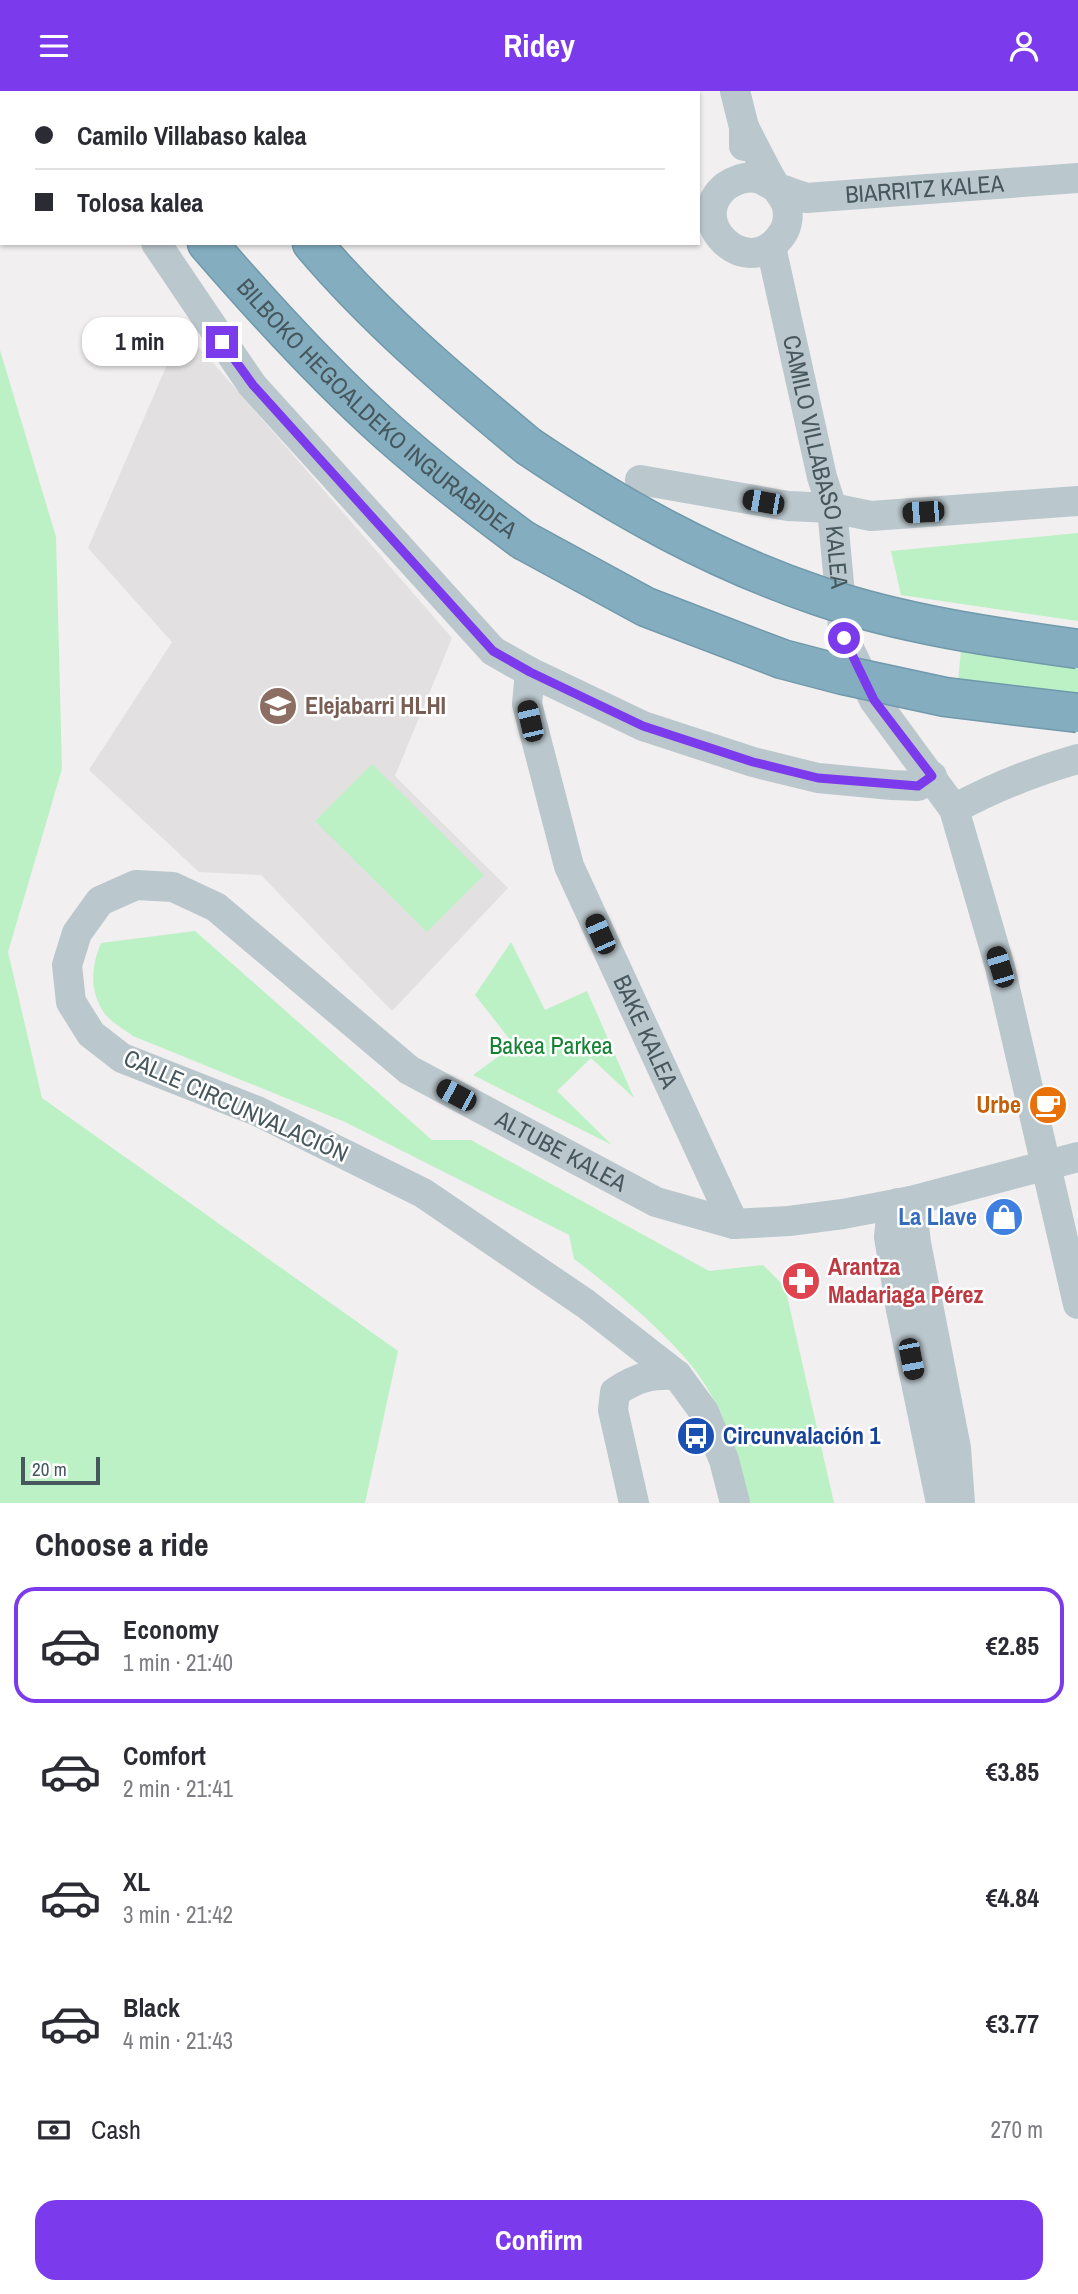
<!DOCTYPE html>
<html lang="en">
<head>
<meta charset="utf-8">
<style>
	:root { --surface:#fff; --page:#f2f2f3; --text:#2b2b33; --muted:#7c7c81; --line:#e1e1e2; --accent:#7c3aed }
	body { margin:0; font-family:"Archivo Narrow",sans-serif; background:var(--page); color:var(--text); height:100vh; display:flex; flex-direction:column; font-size:26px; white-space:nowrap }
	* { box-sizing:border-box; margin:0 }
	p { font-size:23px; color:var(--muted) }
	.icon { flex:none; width:38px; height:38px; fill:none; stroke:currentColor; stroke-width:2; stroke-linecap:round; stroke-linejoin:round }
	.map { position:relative; height:1412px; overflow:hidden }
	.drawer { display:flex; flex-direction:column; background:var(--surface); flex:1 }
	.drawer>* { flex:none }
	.hud { position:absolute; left:0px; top:0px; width:700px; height:154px; box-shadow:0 2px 5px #0004; display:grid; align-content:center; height:154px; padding:0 35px; background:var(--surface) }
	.scale { position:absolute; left:21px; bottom:18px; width:79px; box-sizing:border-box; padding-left:7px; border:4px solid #46575d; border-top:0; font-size:19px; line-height:24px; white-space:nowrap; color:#46575d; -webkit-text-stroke:5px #fff; paint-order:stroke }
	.end { position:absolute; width:32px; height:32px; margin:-16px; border:9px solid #7c3aed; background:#fff; box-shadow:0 0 0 4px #fff }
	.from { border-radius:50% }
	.bubble { position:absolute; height:49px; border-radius:21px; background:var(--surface); box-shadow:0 2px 5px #0004; font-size:23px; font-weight:800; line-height:49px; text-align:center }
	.car { position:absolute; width:21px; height:42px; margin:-21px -10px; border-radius:9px; box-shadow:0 0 5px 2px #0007; background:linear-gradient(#222 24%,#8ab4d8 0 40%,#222 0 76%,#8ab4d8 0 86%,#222 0) }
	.hud b { display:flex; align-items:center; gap:24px; height:66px; font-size:26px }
	.hud b+b { border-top:2px solid var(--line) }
	.hud i { width:18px; height:18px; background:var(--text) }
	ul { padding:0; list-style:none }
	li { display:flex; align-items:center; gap:21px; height:116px; margin:0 14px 10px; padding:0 21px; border:4px solid transparent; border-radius:21px }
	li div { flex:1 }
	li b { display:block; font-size:26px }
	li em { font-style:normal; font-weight:800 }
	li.current { border-color:var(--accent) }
	li>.icon { width:63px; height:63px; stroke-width:1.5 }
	h2 { padding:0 35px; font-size:32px; line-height:84px }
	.pay { display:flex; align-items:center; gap:18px; height:77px; padding:0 35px; font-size:26px }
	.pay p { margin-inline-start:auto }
	.cta { display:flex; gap:14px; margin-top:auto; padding:14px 35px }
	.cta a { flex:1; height:80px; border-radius:21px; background:var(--accent); color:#fff; font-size:28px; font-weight:800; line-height:80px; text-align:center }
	header { display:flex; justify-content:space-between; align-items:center; height:91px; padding:0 35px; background:var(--accent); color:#fff; font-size:32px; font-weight:800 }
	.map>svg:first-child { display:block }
	.education { fill:#e2e0e1 }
	.green { fill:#bbf1c5 }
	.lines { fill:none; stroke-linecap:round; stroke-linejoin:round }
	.highway-casing { stroke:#7099ab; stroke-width:41 }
	.street { stroke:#bac7cc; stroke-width:30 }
	.highway { stroke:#84aec0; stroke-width:38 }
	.highway-bridge-casing { stroke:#7099ab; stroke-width:41; stroke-linecap:butt }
	.highway-bridge { stroke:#84aec0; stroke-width:38 }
	.route { stroke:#7c3aed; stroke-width:9 }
	.labels { text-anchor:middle; stroke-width:5; stroke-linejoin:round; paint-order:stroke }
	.street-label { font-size:24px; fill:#46575d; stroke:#fff }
	.education-label { font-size:24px; font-weight:bold; fill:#785e54; stroke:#fff; text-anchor:start }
	.park-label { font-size:24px; fill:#138233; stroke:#fff }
	.food-label { font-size:24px; font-weight:bold; fill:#c56008; stroke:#fff; text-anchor:end }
	.shop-label { font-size:24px; font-weight:bold; fill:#366cbe; stroke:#fff; text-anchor:end }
	.health-label { font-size:24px; font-weight:bold; fill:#be3a42; stroke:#fff; text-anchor:start }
	.transit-label { font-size:24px; font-weight:bold; fill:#164399; stroke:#fff; text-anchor:start }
</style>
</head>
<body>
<header><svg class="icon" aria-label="menu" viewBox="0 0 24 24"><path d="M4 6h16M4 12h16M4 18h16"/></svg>Ridey<svg class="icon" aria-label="person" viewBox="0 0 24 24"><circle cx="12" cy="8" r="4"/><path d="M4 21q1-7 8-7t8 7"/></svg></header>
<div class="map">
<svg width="1078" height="1412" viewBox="0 0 1078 1412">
	<rect width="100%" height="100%" fill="#f1efef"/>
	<!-- education -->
	<path class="education" d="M182,239L208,266L452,547L395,685L508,797L392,920L261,784L199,781L89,679L172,551L88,457Z"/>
	<!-- green -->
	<g class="green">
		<path d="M0,259L56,446L62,678L8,861L42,1007L398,1260L365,1412H0Z"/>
		<path d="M1078,442V530L901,504L891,460Z"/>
		<path d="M962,549L1078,560V623L956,611Z"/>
		<path d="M372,673L484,784L427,841L315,730Z"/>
		<path d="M195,840L432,1049H471L709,1180L763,1174L785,1196L834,1412H745C740,1372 727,1330 706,1295C681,1253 614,1198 574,1168L569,1144L345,1031L133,945C124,938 112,932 105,923C89,901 91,876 101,852Z"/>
		<path d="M511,851L545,919L587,900L634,1007L591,967L557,1000L612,1054L473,984L514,954L475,904Z"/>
	</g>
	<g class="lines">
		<defs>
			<g id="highway">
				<path d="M70,0L72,2"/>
				<path d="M183,0L185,2"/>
				<path id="s5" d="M207,152C264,218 324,284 389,342C432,380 477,415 523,449"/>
				<path d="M312,152C376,228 452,292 528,355"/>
			</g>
		</defs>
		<!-- highway casing -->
		<use href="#highway" class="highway-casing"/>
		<!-- street -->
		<g class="street">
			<path d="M12,0L14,2"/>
			<path d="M342,0L343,2"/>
			<path d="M735,0L744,36V55"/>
			<path id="s1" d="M744,36C754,55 763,74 774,93C778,101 785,107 787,116C789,126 787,138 780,146C747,191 683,130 726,95C735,89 746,85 756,87C764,88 769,93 775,96C785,100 796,103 806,107L1078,87"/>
			<path d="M156,152L252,294L493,560L530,581L643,635L753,671L818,687L892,694L918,695L932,685"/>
			<path id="s2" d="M771,156L822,386L832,417L844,547L874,609L954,718L1000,876L1078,1213"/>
			<path d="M640,389L788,415L832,417L871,425L1078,410"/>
			<path id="s3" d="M530,581L527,613L569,775L734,1133"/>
			<path d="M954,718C993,697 1035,680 1078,668"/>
			<path d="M911,1110L916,1152L956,1357L960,1412"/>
			<path d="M898,1112L891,1126L889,1146L901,1219L941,1412"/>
			<path d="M634,1412L613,1319L615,1301C638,1286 649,1283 677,1284"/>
			<path id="s4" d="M735,1412L724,1369L704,1321L677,1284L586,1213L423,1102L257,1020L122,967L91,943L71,911L67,874L77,842L100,810L136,794L173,796L216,816L409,979L656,1111L734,1133L789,1130L843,1123L911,1110L1078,1066"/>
		</g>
		<!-- highway -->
		<use href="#highway" class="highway"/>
		<defs>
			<g id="highway-bridge">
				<path d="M528,355C620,417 713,469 819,505C902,533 991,546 1078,558"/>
				<path d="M523,449L646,516L782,568L843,584L945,606L1078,622"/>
			</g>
		</defs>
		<!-- highway-bridge casing -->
		<use href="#highway-bridge" class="highway-bridge-casing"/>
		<!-- highway-bridge -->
		<use href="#highway-bridge" class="highway-bridge"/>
	</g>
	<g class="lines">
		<!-- route -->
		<path class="route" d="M222,251L253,294L493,560L530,581L643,635L753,671L818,687L918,695L932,685L874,609L844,547"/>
	</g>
	<!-- icons -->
	<defs>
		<symbol id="school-disc" viewBox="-11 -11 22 22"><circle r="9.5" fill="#8d6e63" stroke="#fff"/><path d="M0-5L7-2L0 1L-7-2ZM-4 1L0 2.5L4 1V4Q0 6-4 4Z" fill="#fff"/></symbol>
		<symbol id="cafe-disc" viewBox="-11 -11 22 22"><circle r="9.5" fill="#e8710a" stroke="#fff"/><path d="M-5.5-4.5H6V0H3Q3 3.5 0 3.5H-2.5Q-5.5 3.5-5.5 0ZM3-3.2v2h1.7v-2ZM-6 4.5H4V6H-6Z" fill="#fff"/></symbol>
		<symbol id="shop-disc" viewBox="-11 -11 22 22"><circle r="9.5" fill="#3f7fe0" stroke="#fff"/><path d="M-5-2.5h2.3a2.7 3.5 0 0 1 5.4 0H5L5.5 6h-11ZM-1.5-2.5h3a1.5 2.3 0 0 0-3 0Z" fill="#fff"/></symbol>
		<symbol id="pharmacy-disc" viewBox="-11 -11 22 22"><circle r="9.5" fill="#e0444e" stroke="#fff"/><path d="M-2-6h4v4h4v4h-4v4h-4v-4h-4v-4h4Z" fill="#fff"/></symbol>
		<symbol id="bus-disc" viewBox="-11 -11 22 22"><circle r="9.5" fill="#1a4fb4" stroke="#fff"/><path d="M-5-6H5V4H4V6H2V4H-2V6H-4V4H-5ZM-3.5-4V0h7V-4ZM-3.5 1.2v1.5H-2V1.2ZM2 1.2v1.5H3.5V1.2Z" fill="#fff"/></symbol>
	</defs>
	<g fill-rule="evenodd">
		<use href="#school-disc" x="256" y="593" width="44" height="44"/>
		<use href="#cafe-disc" x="1026" y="992" width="44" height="44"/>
		<use href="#shop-disc" x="982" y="1104" width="44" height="44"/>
		<use href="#pharmacy-disc" x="779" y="1168" width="44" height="44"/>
		<use href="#bus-disc" x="674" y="1323" width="44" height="44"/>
	</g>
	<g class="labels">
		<!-- street labels -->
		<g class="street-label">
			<text dy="8" stroke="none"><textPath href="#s1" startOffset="455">BIARRITZ KALEA</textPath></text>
			<text dy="8" stroke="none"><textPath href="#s5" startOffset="238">BILBOKO HEGOALDEKO INGURABIDEA</textPath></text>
			<text dy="8" stroke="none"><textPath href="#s2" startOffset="220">CAMILO VILLABASO KALEA</textPath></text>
			<text dy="8" stroke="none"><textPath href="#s3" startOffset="382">BAKE KALEA</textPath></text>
			<text transform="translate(236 1015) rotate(24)" y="8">CALLE CIRCUNVALACIÓN</text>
			<text dy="8" stroke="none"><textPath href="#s4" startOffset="1521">ALTUBE KALEA</textPath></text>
		</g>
		<!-- education labels -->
		<g class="education-label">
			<text x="305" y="623">Elejabarri HLHI</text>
		</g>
		<!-- park labels -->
		<g class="park-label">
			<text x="551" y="963">Bakea Parkea</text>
		</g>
		<!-- food labels -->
		<g class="food-label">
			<text x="1021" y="1022">Urbe</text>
		</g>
		<!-- shop labels -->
		<g class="shop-label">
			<text x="977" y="1134">La Llave</text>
		</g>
		<!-- health labels -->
		<g class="health-label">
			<text x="828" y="1184">Arantza<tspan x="828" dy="28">Madariaga Pérez</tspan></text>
		</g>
		<!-- transit labels -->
		<g class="transit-label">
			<text x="723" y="1353">Circunvalación 1</text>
		</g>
	</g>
</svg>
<div class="scale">20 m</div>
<i class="end from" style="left:844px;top:547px"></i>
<i class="end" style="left:222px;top:251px"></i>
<div class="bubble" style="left:82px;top:226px;width:116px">1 min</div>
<i class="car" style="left:763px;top:411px;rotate:280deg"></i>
<i class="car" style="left:923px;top:421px;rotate:266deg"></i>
<i class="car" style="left:530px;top:630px;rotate:347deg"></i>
<i class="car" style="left:600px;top:843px;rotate:336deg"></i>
<i class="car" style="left:1000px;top:876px;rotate:343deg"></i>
<i class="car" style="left:456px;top:1004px;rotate:298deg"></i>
<i class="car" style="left:911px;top:1268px;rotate:169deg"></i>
<div class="hud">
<b><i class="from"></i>Camilo Villabaso kalea</b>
<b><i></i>Tolosa kalea</b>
</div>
</div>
<section class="drawer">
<h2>Choose a ride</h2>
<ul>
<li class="current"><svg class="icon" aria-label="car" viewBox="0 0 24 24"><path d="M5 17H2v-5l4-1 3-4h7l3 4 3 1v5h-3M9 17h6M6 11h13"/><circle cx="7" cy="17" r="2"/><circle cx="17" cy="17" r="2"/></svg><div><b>Economy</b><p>1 min · 21:40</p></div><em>€2.85</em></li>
<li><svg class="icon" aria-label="car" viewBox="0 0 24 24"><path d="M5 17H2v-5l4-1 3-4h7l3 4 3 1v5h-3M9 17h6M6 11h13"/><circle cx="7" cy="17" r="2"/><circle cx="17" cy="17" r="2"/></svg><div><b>Comfort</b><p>2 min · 21:41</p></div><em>€3.85</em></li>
<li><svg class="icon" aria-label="car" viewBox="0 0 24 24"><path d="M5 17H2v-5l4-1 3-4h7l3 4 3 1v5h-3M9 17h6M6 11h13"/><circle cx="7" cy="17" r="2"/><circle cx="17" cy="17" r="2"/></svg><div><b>XL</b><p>3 min · 21:42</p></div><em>€4.84</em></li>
<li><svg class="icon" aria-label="car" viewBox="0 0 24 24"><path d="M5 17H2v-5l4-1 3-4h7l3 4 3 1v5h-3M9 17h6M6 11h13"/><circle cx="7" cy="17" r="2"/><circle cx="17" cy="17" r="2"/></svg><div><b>Black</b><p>4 min · 21:43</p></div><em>€3.77</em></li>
</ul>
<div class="pay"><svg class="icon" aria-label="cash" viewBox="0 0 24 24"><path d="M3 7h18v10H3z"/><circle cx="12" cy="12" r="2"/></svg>Cash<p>270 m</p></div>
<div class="cta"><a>Confirm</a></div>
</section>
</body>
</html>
